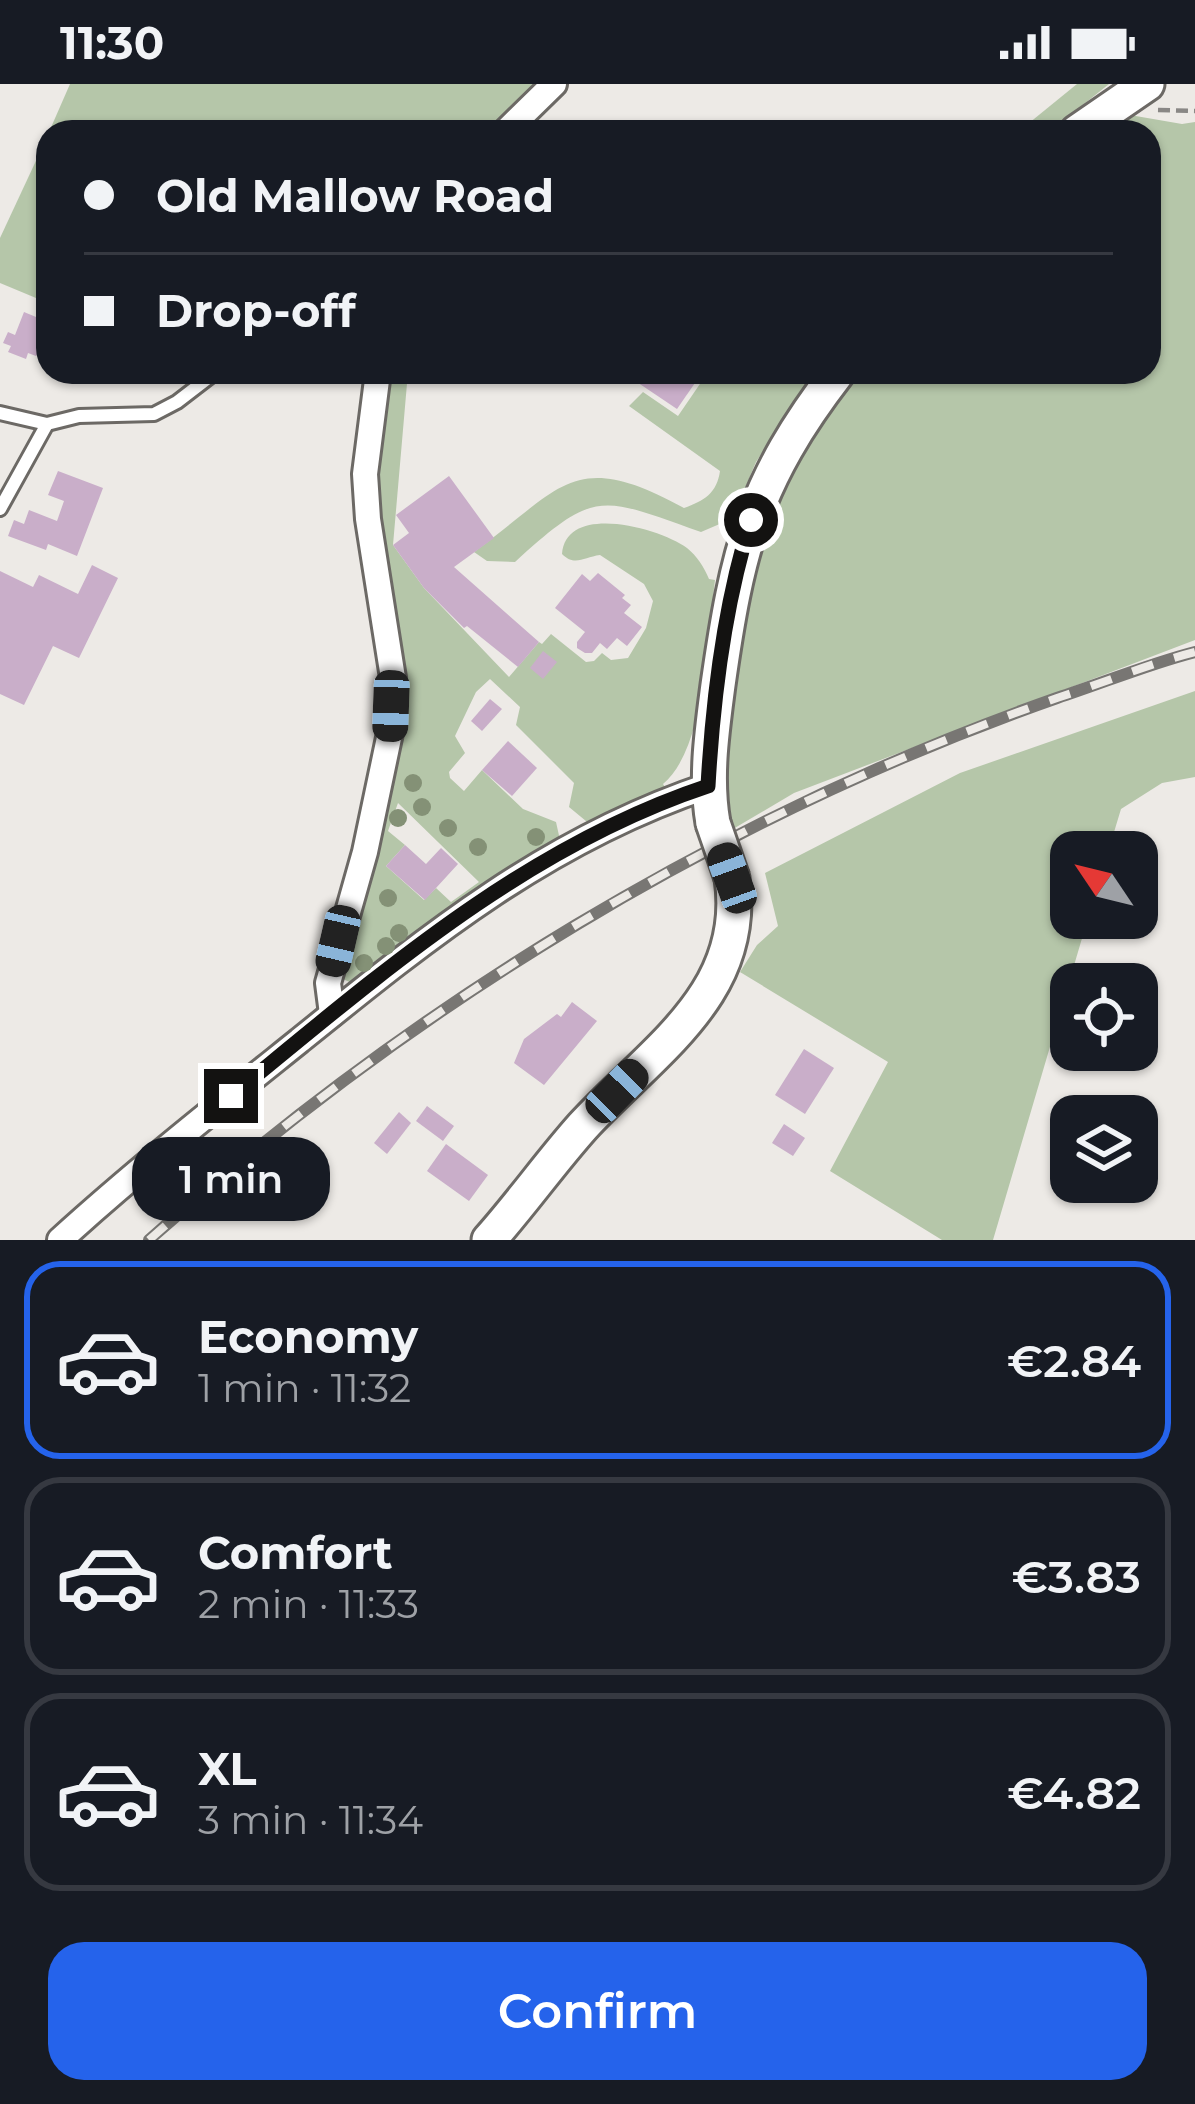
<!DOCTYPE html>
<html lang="en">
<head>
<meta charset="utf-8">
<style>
	:root { --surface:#171b24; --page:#242831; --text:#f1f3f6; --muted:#9ea1a6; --line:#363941; --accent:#2563eb }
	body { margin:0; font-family:Montserrat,sans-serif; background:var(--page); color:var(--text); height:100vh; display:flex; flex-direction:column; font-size:45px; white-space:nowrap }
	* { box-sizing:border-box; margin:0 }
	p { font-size:39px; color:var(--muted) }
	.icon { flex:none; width:66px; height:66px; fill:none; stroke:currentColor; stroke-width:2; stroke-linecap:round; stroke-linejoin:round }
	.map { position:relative; height:1156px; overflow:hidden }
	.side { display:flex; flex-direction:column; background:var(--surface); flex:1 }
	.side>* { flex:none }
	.hud { position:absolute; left:36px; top:36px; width:1125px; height:264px; border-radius:36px; box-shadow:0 3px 9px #0004; display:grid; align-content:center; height:264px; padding:0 48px; background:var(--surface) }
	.needle { width:78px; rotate:305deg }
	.controls { position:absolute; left:1050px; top:747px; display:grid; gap:24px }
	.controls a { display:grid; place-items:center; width:108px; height:108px; border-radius:24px; background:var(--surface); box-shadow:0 3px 9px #0004; font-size:60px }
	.end { position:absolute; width:54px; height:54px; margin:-27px; border:15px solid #131211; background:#fff; box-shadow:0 0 0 6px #fff }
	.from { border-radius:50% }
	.bubble { position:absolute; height:84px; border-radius:36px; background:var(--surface); box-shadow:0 3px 9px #0004; font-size:39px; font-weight:600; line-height:84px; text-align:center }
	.car { position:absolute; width:36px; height:72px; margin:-36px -18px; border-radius:15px; box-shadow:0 0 9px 3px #0007; background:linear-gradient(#222 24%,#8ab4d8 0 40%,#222 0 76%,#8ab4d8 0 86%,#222 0) }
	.hud b { display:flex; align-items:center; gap:42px; height:114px; font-size:45px }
	.hud b+b { border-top:3px solid var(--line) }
	.hud i { width:30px; height:30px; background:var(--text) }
	ul { padding:21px 0 0; list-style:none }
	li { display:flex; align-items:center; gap:36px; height:198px; margin:0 24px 18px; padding:0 24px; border:6px solid var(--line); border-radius:36px }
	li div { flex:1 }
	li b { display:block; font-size:45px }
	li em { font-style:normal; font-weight:600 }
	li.active { border-color:var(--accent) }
	li>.icon { width:108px; height:108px; stroke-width:1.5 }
	.cta { display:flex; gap:24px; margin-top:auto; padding:24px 48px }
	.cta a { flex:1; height:138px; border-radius:36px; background:var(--accent); color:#fff; font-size:48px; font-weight:600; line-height:138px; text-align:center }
	.status { display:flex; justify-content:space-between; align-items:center; height:84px; padding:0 60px; background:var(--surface); direction:ltr }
	.status svg { height:33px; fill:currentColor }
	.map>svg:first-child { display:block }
	.green { fill:#b5c6a9; fill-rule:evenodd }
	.building { fill:#c9aec9 }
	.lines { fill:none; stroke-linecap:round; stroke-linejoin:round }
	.lane-casing { stroke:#6c6965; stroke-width:18 }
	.street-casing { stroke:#6c6965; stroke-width:30 }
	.secondary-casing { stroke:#6c6965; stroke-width:39 }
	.path { stroke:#898785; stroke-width:4.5; stroke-dasharray:12 6; stroke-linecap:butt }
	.lane { stroke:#fff; stroke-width:12 }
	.street { stroke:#fff; stroke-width:24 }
	.secondary { stroke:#fff; stroke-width:33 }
	.rail-casing { stroke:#787673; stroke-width:12 }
	.rail { stroke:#edeae6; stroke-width:8; stroke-dasharray:22; stroke-linecap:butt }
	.secondary-bridge-casing { stroke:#6c6965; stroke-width:39; stroke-linecap:butt }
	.secondary-bridge { stroke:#fff; stroke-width:33 }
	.tree { fill:#849176 }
	.route { stroke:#131211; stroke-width:15 }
</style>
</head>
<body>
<div class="status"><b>11:30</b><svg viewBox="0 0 49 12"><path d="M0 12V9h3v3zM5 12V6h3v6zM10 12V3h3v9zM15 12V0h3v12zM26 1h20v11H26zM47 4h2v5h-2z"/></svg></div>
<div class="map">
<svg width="1195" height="1156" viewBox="0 0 1195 1156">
	<rect width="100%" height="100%" fill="#edeae6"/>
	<!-- green -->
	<g class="green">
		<path d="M70,0H540L493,48H49Z"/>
		<path d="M1077,0H1109L1049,48H1018Z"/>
		<path d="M1130,31L1182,40L1195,38V556L794,709L733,745C697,677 747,475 776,404C791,366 827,323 851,288H1149V48H1097Z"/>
		<path d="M48,51V219L0,199V154Z"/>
		<path d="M387,288H408L393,461L424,504L509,593L539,558L542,560L551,550L586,578L594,577L602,569L611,576L628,574L646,544L653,517L644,500L600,471C584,473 575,483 562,470C566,418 660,444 687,464C697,472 704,483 709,495L715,496C708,552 706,664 663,700L666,705L592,742L569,723L574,699L516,641L520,623L490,595L476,608L455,652L465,669L449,688L450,694L464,707L482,686L523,725L556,738L560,756L356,901L343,895L340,883L391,711L400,598L376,410L379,337ZM398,719L479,798L451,818L436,804L424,816L386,782L405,761L388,747Z"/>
		<path d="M696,288H815L756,378L730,440L722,439L701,448C601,413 597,403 515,478L487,477L474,468C562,404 573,363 684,424C704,417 717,409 720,387L629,322L643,308L678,332L704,294Z"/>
		<path d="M1195,607V693L1162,699L1121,725L1108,768H1071V834H1088L993,1156H942L830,1087L888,978L740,888L757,861L778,842L765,789L960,689Z"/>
	</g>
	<!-- building -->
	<g class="building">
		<path d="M24,228L48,238L44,252L48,253L47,263L41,261L36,272L28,269L26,275L8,268L11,262L3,259L8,248L15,251Z"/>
		<path d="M622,288H686L697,296L677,325Z"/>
		<path d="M58,387L103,404L77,472L48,460L46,466L8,452L14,436L24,440L29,426L57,437L64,417L48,411Z"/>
		<path d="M449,392L494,454L454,483L539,558L518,583L467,542L464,544L424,504L393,461L409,449L396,431Z"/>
		<path d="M92,481L118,494L79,574L53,562L24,621L0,610V487L33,503L39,491L78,510Z"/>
		<path d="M598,489L625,511L622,514L631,521L624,529L642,543L627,562L617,554L607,565L600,559L592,569H585L577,564V558L585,548L555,524L582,490L590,497Z"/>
		<path d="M543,567L557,578L543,595L530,584Z"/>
		<path d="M490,615L502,625L482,647L471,637Z"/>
		<path d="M508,657L537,684L512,712L482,686Z"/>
		<path d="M405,761L426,780L441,764L458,780L425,816L386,782Z"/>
		<path d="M572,918L597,937L544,1001L514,979L524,955L557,930L561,933Z"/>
		<path d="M804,965L834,984L805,1030L775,1011Z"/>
		<path d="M427,1022L454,1042L443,1057L416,1037Z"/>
		<path d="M399,1028L411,1039L387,1070L374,1059Z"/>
		<path d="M784,1040L805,1054L793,1072L772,1059Z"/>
		<path d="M446,1060L488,1091L469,1117L427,1087Z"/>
	</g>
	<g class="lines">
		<defs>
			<g id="lane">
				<path d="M0,329L47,340L79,332L154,330L177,318L216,288"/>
				<path d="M0,425L47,340"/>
			</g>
			<g id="street">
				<path d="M505,48L554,0"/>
				<path d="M332,930L328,899L365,768L390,649L393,594L368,435L365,390L378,288"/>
				<path d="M60,1156C137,1086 218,1022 299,957C429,852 547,756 708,702"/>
			</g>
			<g id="secondary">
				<path d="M1077,48L1147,0"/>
				<path d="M713,739C705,693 712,647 718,601C737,467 753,398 838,288"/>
				<path d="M489,1156C522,1119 550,1079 583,1042C652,967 749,909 732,794"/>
			</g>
		</defs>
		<!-- lane casing -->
		<use href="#lane" class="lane-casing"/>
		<!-- street casing -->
		<use href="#street" class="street-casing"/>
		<!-- secondary casing -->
		<use href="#secondary" class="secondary-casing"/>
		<!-- path -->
		<path class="path" d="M1158,26L1195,27"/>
		<!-- lane -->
		<use href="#lane" class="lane"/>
		<!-- street -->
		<use href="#street" class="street"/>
		<!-- secondary -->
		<use href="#secondary" class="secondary"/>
		<defs>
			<path id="rail" d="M149,1156C412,921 723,731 1057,614C1103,599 1148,580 1195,568"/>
		</defs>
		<!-- rail casing -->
		<use href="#rail" class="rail-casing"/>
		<!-- rail -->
		<use href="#rail" class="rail"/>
		<defs>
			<path id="secondary-bridge" d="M713,739L732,794"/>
		</defs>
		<!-- secondary-bridge casing -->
		<use href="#secondary-bridge" class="secondary-bridge-casing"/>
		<!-- secondary-bridge -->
		<use href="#secondary-bridge" class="secondary-bridge"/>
	</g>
	<!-- trees -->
	<g class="tree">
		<circle cx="413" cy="699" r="9"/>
		<circle cx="422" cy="723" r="9"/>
		<circle cx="398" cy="734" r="9"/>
		<circle cx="448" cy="744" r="9"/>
		<circle cx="536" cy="753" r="9"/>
		<circle cx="478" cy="763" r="9"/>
		<circle cx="388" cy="814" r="9"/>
		<circle cx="399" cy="849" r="9"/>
		<circle cx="386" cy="862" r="9"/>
		<circle cx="364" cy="879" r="9"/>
	</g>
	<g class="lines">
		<!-- route -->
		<path class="route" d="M231,1012C379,891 524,763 708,702C713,613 724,521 751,436"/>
	</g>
</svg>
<div class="controls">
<a><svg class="needle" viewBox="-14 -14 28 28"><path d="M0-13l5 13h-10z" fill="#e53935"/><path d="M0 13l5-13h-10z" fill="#9ea1a6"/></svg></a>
<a><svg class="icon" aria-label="locate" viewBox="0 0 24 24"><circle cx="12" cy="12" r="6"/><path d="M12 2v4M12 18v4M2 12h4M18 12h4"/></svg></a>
<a><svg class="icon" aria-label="layers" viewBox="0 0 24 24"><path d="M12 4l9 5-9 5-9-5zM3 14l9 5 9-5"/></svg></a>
</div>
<i class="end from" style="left:751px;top:436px"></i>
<i class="end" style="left:231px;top:1012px"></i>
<div class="bubble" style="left:132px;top:1053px;width:198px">1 min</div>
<i class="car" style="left:391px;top:622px;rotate:182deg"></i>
<i class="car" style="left:732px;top:794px;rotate:340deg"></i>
<i class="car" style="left:338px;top:857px;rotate:193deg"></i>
<i class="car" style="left:617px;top:1007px;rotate:44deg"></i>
<div class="hud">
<b><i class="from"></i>Old Mallow Road</b>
<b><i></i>Drop-off</b>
</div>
</div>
<section class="side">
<ul>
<li class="active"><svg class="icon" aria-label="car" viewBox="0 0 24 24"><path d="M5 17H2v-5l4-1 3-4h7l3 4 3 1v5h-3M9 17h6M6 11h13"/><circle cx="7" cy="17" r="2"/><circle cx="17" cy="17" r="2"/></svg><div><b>Economy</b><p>1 min · 11:32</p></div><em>€2.84</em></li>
<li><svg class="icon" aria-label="car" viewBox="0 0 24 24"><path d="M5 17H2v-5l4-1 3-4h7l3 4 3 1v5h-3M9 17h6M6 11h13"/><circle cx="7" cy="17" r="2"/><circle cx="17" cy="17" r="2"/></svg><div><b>Comfort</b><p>2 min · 11:33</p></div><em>€3.83</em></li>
<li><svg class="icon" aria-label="car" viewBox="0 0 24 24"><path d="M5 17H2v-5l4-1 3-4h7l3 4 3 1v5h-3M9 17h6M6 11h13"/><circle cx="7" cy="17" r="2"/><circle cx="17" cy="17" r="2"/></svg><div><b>XL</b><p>3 min · 11:34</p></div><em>€4.82</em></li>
</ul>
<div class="cta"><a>Confirm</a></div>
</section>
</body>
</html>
